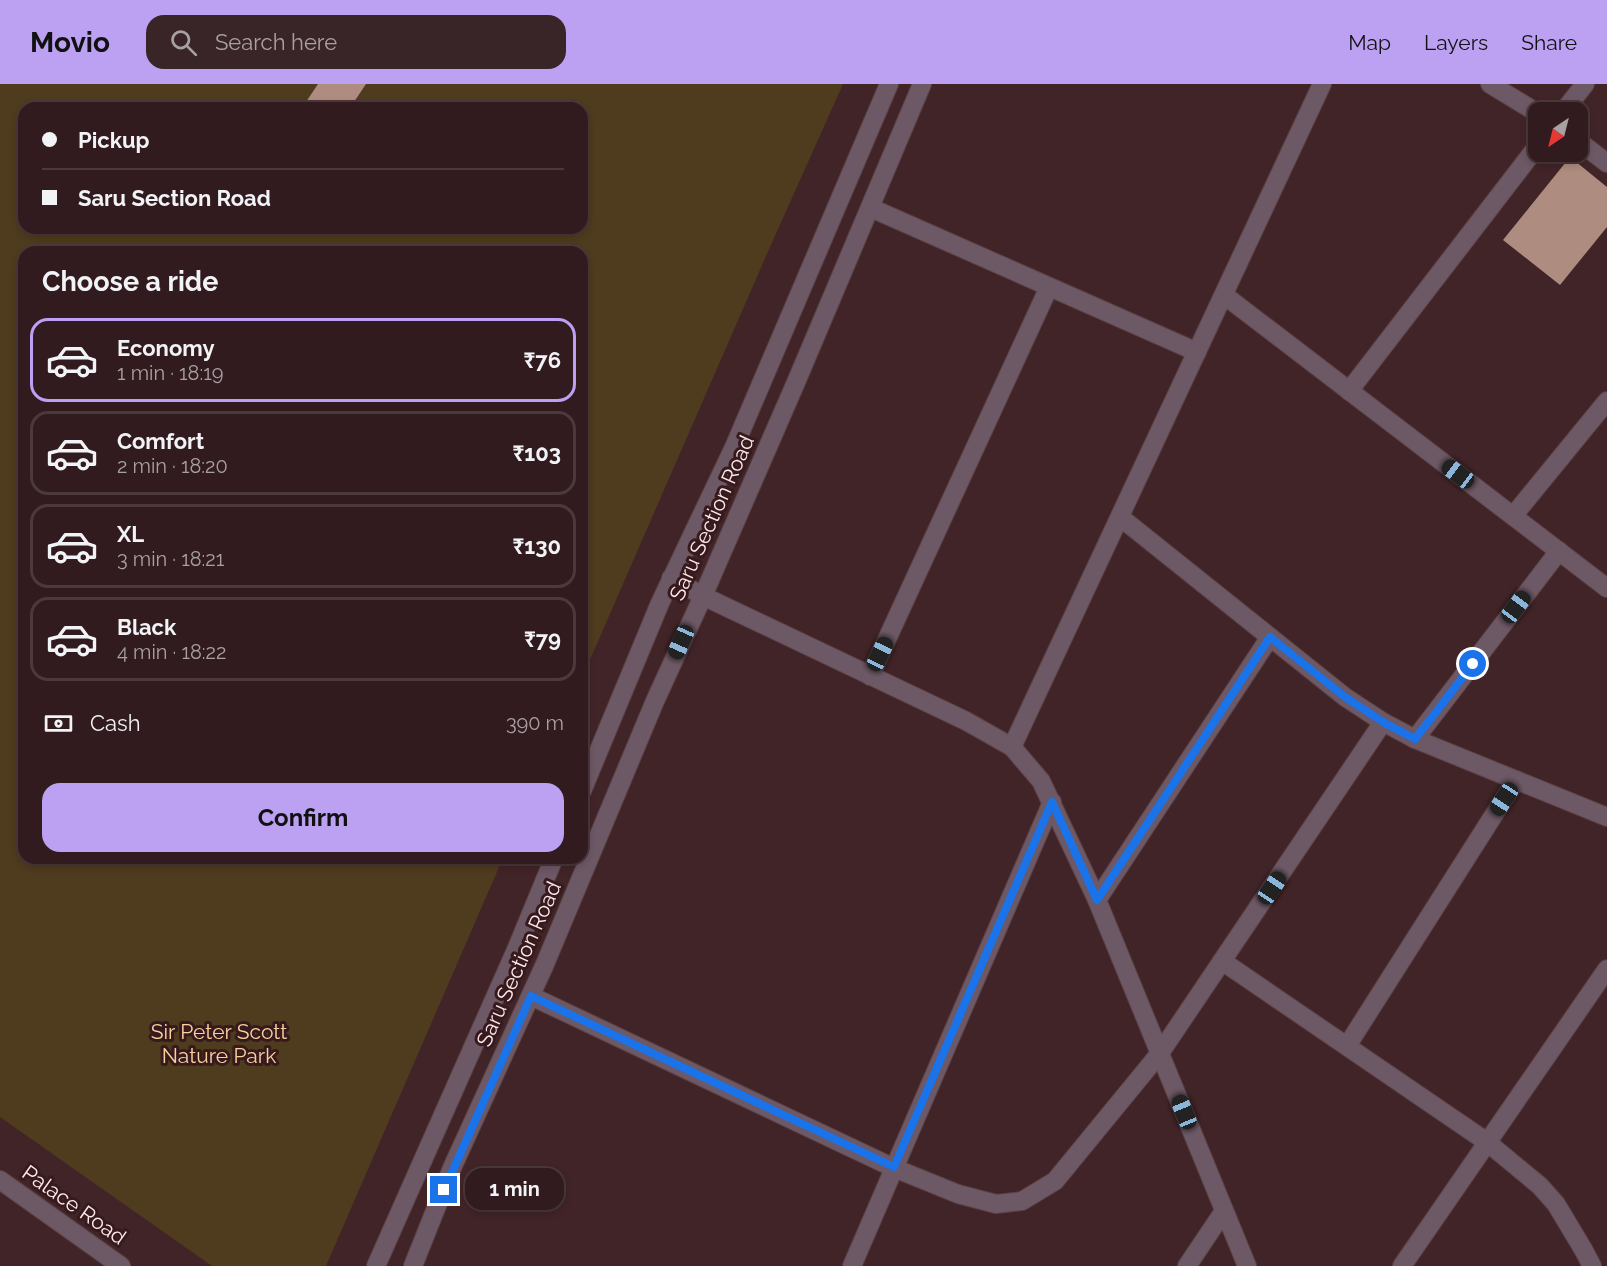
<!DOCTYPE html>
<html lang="en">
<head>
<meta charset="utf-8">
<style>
	:root { --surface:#311b1e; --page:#392427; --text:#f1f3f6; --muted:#a8a1a4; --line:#4c393c; --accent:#bca0f2 }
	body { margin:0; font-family:Raleway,sans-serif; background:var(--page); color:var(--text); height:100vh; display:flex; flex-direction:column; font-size:22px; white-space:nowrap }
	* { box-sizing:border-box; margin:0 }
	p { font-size:20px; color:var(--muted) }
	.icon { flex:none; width:33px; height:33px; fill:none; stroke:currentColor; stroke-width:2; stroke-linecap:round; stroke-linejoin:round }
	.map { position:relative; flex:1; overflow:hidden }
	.side { position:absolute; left:18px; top:162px; width:570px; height:618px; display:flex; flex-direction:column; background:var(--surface); border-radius:18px; box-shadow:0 3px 9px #0003,0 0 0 2px var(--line) }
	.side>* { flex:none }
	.guide { position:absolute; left:18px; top:18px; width:570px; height:132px; border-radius:18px; box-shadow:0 3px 9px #0003,0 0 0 2px var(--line); display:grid; align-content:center; height:132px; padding:0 24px; background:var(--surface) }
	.needle { width:39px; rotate:215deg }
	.fabs { position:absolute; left:1528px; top:18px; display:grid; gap:12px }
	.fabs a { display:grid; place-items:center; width:60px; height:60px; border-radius:12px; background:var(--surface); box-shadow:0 3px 9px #0003,0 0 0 2px var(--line); font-size:30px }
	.end { position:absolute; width:27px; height:27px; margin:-14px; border:8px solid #1a73e8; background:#fff; box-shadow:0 0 0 3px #fff }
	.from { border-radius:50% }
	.bubble { position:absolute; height:42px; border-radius:18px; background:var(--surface); box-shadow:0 3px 9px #0003,0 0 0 2px var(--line); font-size:20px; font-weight:700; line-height:42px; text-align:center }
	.car { position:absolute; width:18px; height:36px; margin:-18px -9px; border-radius:8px; box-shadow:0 0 4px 2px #0007; background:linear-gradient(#222 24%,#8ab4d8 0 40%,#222 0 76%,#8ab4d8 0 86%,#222 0) }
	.guide b { display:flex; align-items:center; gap:21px; height:57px; font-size:22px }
	.guide b+b { border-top:2px solid var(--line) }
	.guide i { width:15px; height:15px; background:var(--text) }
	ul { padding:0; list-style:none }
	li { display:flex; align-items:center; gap:18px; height:84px; margin:0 12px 9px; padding:0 12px; border:3px solid var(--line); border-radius:18px }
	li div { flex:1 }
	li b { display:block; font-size:22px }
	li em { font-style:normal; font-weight:700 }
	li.selected { border-color:var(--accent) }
	li>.icon { width:54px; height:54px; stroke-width:1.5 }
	h2 { padding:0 24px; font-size:27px; line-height:72px }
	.pay { display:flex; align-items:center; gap:15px; height:66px; padding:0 24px; font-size:22px }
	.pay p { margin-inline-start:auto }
	.button { display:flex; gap:12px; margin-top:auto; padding:12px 24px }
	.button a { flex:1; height:69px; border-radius:18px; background:var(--accent); color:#111; font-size:24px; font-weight:700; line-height:69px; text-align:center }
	header { display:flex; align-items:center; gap:36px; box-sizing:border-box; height:84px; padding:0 30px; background:var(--accent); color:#111 }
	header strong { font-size:28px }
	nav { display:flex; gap:33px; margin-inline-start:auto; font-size:21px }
	.search { width:420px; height:54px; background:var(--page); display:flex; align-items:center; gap:15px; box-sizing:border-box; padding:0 21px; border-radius:18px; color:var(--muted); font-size:22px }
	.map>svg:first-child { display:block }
	.green { fill:#4f3b1e; fill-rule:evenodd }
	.building { fill:#ae8c7f }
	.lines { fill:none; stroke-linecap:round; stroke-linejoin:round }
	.minor-casing { stroke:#5b4043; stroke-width:20 }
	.minor { stroke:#6d5865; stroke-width:18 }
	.route { stroke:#1a73e8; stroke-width:8 }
	.labels { text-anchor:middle; stroke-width:6; stroke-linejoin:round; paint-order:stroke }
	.street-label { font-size:21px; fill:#fee9eb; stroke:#371a1e }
	.park-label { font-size:21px; fill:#f9d19b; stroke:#371a1e }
</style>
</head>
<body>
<header>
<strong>Movio</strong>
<div class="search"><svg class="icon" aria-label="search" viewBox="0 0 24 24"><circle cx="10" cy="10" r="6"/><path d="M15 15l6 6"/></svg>Search here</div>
<nav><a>Map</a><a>Layers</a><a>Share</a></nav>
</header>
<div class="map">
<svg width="1607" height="1182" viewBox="0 0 1607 1182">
	<rect width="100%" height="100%" fill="#412428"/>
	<!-- green -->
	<path class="green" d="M0,0H843L770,163L582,594V168H24V774H503L326,1182H212L0,1033ZM24,24H582V144H24Z"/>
	<!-- building -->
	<g class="building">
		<path d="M318,0H366L350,24H302Z"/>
		<path d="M1570,73L1607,103V143L1560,201L1503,156Z"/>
	</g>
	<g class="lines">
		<defs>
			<g id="minor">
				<path d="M1490,0L1539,30"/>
				<path d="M1563,28L1585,0"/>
				<path d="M1578,57L1607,79"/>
				<path d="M871,124L1197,268"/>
				<path d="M1224,211L1607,504"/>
				<path d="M1349,307L1539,60"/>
				<path d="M1513,432L1607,317"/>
				<path d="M1120,433L1345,613L1383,638L1415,655L1607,733"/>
				<path d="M671,494L703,512L966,637L1012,663L1041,697L1097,816L1247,1182"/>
				<path d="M870,592L1049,203"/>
				<path d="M1415,655L1559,467"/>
				<path d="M1012,663L1322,0"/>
				<path d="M582,707L660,519L735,361L889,0"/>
				<path d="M1097,816L1270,553"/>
				<path d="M1222,877L1487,1058L1540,1102L1556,1120L1583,1165L1592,1182"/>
				<path d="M531,912L894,1084L958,1110L996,1120L1022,1117L1055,1097L1160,969L1383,638"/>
				<path d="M1347,962L1516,696"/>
				<path d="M0,1096L121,1182"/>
				<path d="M376,1182L516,866L554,774"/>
				<path d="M413,1182L452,1084L545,880L655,617L703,512L797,296L922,0"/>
				<path d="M852,1182L1052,718"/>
				<path d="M1187,1182L1224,1127"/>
				<path d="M1402,1182L1607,885"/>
			</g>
		</defs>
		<!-- minor casing -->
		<use href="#minor" class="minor-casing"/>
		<!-- minor -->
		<use href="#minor" class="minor"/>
	</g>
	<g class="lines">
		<!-- route -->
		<path class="route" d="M444,1106L531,912L894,1083L1052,718L1097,816L1270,553L1345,613L1383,638L1415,655L1473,580"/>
	</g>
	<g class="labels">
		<!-- street labels -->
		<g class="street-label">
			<text transform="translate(712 434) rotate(-66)" y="7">Saru Section Road</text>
			<text transform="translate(519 880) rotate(-66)" y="7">Saru Section Road</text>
			<text transform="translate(74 1121) rotate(35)" y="7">Palace Road</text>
		</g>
		<!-- park labels -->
		<g class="park-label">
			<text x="219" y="955">Sir Peter Scott<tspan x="219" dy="24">Nature Park</tspan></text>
		</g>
	</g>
</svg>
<div class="fabs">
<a><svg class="needle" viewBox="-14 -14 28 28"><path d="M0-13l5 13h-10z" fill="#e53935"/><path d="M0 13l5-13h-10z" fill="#a8a1a4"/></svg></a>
</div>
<i class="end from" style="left:1473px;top:580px"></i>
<i class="end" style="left:444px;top:1106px"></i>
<div class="bubble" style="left:465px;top:1084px;width:99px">1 min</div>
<i class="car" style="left:1458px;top:390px;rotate:307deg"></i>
<i class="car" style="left:1516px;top:523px;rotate:37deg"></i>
<i class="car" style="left:681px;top:558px;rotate:204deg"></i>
<i class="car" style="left:880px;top:570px;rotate:25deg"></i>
<i class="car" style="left:1504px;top:715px;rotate:213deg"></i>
<i class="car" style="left:1272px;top:804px;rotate:34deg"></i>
<i class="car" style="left:1184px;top:1028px;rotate:338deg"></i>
<div class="guide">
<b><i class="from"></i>Pickup</b>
<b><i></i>Saru Section Road</b>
</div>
<section class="side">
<h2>Choose a ride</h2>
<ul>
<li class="selected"><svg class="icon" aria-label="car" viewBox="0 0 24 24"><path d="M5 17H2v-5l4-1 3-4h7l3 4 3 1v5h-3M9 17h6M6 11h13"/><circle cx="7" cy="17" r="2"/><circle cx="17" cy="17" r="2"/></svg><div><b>Economy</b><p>1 min · 18:19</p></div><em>₹76</em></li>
<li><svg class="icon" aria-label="car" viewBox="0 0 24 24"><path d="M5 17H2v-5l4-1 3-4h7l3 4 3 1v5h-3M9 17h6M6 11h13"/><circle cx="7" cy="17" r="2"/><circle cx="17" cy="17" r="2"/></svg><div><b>Comfort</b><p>2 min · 18:20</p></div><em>₹103</em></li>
<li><svg class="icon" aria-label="car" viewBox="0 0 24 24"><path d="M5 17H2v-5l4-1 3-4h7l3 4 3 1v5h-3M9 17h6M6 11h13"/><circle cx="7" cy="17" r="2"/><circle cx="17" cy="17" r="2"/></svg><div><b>XL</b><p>3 min · 18:21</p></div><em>₹130</em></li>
<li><svg class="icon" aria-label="car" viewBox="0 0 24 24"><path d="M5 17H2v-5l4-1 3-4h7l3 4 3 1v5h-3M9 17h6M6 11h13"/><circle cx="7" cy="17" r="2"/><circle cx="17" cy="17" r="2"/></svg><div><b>Black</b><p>4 min · 18:22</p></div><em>₹79</em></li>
</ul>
<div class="pay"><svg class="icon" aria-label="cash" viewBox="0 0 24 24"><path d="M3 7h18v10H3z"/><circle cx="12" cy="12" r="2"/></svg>Cash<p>390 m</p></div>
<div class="button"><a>Confirm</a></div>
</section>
</div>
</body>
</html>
